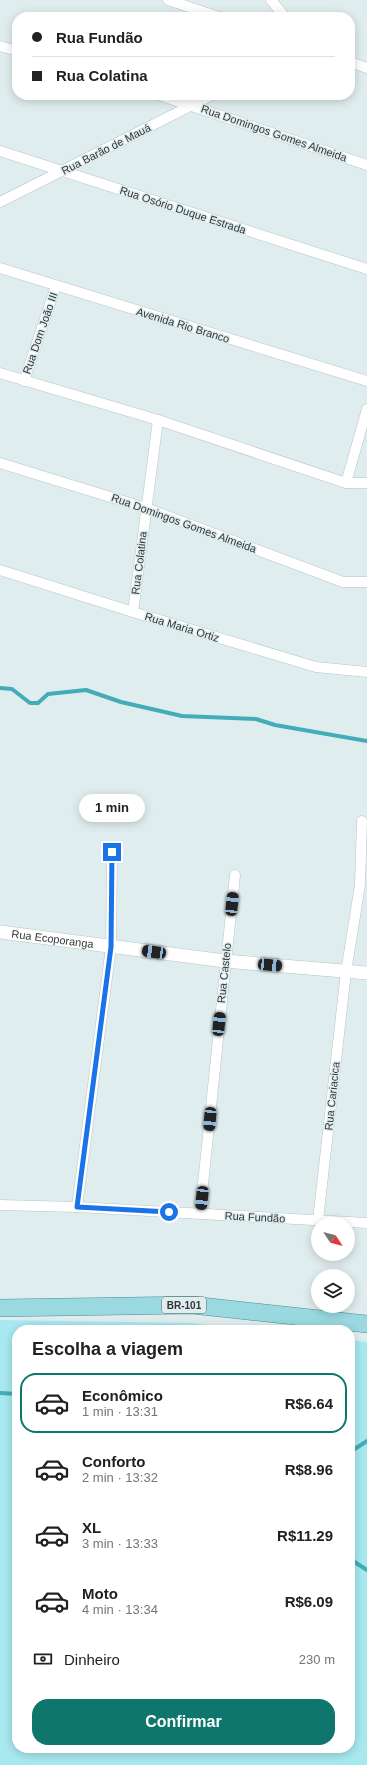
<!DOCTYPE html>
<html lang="pt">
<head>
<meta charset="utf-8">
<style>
	:root { --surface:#fff; --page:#f6f6f6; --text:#202124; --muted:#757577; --line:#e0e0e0; --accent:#0f766e }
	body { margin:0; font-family:Arial,sans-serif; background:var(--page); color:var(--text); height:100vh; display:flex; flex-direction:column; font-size:15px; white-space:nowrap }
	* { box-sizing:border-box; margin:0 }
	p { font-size:13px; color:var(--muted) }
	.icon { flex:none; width:22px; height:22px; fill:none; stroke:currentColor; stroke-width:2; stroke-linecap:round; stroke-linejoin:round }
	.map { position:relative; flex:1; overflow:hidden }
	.details { position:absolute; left:12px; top:1325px; width:343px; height:428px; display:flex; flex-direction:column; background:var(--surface); border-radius:16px; box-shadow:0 2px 10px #0003 }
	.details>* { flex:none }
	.hud { position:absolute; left:12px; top:12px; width:343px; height:88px; border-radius:16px; box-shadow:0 2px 10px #0003; display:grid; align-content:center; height:88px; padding:0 20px; background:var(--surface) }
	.needle { width:26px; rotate:126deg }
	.buttons { position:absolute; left:311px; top:1217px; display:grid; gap:8px }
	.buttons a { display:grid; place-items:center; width:44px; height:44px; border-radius:50%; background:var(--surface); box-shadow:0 2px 10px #0003; font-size:20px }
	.end { position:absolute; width:18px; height:18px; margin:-9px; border:5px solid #1a73e8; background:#fff; box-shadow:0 0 0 2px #fff }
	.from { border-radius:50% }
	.bubble { position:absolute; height:28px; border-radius:14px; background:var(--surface); box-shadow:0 2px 10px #0003; font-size:13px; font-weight:800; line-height:28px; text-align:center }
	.car { position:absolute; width:12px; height:24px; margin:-12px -6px; border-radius:5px; box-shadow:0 0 3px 1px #0007; background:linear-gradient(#222 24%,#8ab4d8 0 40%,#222 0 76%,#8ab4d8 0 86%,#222 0) }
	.hud b { display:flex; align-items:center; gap:14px; height:38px; font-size:15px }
	.hud b+b { border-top:1px solid var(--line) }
	.hud i { width:10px; height:10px; background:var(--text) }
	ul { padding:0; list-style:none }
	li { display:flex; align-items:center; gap:12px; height:60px; margin:0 8px 6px; padding:0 12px; border:2px solid transparent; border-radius:16px }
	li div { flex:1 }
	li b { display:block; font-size:15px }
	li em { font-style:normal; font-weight:800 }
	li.on { border-color:var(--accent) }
	li>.icon { width:36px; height:36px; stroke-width:1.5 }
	h2 { padding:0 20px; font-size:18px; line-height:48px }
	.pay { display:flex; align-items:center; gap:10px; height:44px; padding:0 20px; font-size:15px }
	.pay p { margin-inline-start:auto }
	.cta { display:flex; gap:8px; margin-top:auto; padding:8px 20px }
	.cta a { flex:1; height:46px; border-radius:16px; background:var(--accent); color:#fff; font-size:16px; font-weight:800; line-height:46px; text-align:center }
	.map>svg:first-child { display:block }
	.green { fill:#a8e9f0 }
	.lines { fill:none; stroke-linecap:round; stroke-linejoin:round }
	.stream { stroke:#42adb8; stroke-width:4 }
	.minor-casing { stroke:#b8c5c6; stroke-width:11 }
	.tertiary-casing { stroke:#b8c5c6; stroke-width:14 }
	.primary-casing { stroke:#4a8f97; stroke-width:18 }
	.minor { stroke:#fff; stroke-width:10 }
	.tertiary { stroke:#fff; stroke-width:13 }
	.primary { stroke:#9ad9df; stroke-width:17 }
	.route { stroke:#1a73e8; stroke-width:5 }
	.labels { text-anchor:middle; stroke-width:3; stroke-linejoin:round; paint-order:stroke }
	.shield { fill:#e0edee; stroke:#666d6e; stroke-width:1 }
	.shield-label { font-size:10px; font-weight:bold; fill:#313637 }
	.street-label { font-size:11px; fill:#313637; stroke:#e0edee }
</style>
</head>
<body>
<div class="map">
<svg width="367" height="1765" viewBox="0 0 367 1765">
	<rect width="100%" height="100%" fill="#e0edee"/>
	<!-- green -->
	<path class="green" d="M0,1320L191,1323L255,1330H17V1748H350V1340L367,1342V1765H0Z"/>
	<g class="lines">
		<!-- stream -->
		<g class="stream">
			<path d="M0,688L12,689L30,703H38L48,694L86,690L121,702L182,716L256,719L275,725L367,741"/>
			<path d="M0,1393L17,1394"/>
			<path d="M350,1452L367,1441"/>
			<path d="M350,1559L367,1570"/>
		</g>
		<defs>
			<g id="minor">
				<path d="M168,0L219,17"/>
				<path d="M271,0L285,17"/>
				<path d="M0,46L17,51"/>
				<path d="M350,62L367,68"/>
				<path d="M159,95L367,165"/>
				<path d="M0,151L367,269"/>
				<path d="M0,202L212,95"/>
				<path d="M0,268L367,381"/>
				<path d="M0,373L158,420L346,483H367"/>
				<path d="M24,381L56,286"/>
				<path d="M0,463L146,508L343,582H367"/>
				<path d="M346,483L367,409"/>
				<path d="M0,570L133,612L316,667L367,672"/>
				<path d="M133,612L158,420"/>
				<path d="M0,1205L77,1207L367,1223"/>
				<path d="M77,1207L111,947L112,852"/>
				<path d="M200,1213L235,875"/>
				<path d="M318,1220L346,972L360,885L362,821"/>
			</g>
			<g id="tertiary">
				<path id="s1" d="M0,932L225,961L367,973"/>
			</g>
			<path id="primary" d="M0,1308L192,1305L367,1324"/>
		</defs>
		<!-- minor casing -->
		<use href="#minor" class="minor-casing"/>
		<!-- tertiary casing -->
		<use href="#tertiary" class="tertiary-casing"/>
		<!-- primary casing -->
		<use href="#primary" class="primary-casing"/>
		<!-- minor -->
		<use href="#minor" class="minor"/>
		<!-- tertiary -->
		<use href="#tertiary" class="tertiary"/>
		<!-- primary -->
		<use href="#primary" class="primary"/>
	</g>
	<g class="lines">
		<!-- route -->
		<path class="route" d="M112,852L111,947L77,1207L169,1212"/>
	</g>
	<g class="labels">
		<!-- shield labels -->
		<rect class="shield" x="162" y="1297" width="44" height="16" rx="3"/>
		<g class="shield-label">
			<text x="184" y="1309">BR-101</text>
		</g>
		<!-- street labels -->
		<g class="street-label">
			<text transform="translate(274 133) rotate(19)" y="4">Rua Domingos Gomes Almeida</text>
			<text transform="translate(106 149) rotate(-27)" y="4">Rua Barão de Mauá</text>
			<text transform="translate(183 210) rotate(18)" y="4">Rua Osório Duque Estrada</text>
			<text transform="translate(183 325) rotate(17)" y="4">Avenida Rio Branco</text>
			<text transform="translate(40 333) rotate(-71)" y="4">Rua Dom João III</text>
			<text transform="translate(184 523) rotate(20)" y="4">Rua Domingos Gomes Almeida</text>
			<text transform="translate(139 563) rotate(-83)" y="4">Rua Colatina</text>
			<text transform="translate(182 627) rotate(17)" y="4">Rua Maria Ortiz</text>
			<text dy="4" stroke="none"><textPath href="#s1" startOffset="53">Rua Ecoporanga</textPath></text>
			<text transform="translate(224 973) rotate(-84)" y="4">Rua Castelo</text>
			<text transform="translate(332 1096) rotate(-84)" y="4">Rua Cariacica</text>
			<text transform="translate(255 1217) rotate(3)" y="4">Rua Fundão</text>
		</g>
	</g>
</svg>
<div class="buttons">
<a><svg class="needle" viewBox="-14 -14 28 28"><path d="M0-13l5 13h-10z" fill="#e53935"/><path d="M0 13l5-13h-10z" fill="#757577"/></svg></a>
<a><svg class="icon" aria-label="layers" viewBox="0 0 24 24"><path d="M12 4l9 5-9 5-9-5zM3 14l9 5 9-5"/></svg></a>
</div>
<i class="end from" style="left:169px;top:1212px"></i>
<i class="end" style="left:112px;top:852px"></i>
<div class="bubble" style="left:79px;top:794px;width:66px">1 min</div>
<i class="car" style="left:232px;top:904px;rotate:6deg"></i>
<i class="car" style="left:154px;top:952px;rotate:278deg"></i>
<i class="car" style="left:270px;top:965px;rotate:95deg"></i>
<i class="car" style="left:219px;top:1024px;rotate:6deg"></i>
<i class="car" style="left:210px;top:1119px;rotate:185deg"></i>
<i class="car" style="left:202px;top:1198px;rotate:186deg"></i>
<div class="hud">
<b><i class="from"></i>Rua Fundão</b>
<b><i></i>Rua Colatina</b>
</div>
<section class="details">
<h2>Escolha a viagem</h2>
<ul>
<li class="on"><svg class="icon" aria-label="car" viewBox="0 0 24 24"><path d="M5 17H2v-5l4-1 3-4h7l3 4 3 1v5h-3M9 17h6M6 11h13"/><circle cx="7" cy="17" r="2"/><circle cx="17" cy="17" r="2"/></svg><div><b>Econômico</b><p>1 min · 13:31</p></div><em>R$6.64</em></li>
<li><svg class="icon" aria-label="car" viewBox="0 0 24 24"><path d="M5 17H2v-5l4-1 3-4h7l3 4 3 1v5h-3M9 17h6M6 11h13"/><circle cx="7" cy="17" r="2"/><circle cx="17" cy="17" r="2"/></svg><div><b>Conforto</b><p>2 min · 13:32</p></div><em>R$8.96</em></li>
<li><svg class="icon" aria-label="car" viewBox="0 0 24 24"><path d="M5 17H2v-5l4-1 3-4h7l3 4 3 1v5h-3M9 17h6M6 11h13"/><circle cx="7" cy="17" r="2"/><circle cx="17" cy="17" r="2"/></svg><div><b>XL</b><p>3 min · 13:33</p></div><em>R$11.29</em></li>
<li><svg class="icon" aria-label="car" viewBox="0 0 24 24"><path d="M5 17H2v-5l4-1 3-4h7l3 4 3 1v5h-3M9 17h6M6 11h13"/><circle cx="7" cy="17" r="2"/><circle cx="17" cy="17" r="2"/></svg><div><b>Moto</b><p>4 min · 13:34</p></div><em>R$6.09</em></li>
</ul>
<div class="pay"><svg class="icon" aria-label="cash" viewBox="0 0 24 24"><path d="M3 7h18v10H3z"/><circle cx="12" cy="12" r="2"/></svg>Dinheiro<p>230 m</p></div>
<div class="cta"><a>Confirmar</a></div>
</section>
</div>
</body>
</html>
